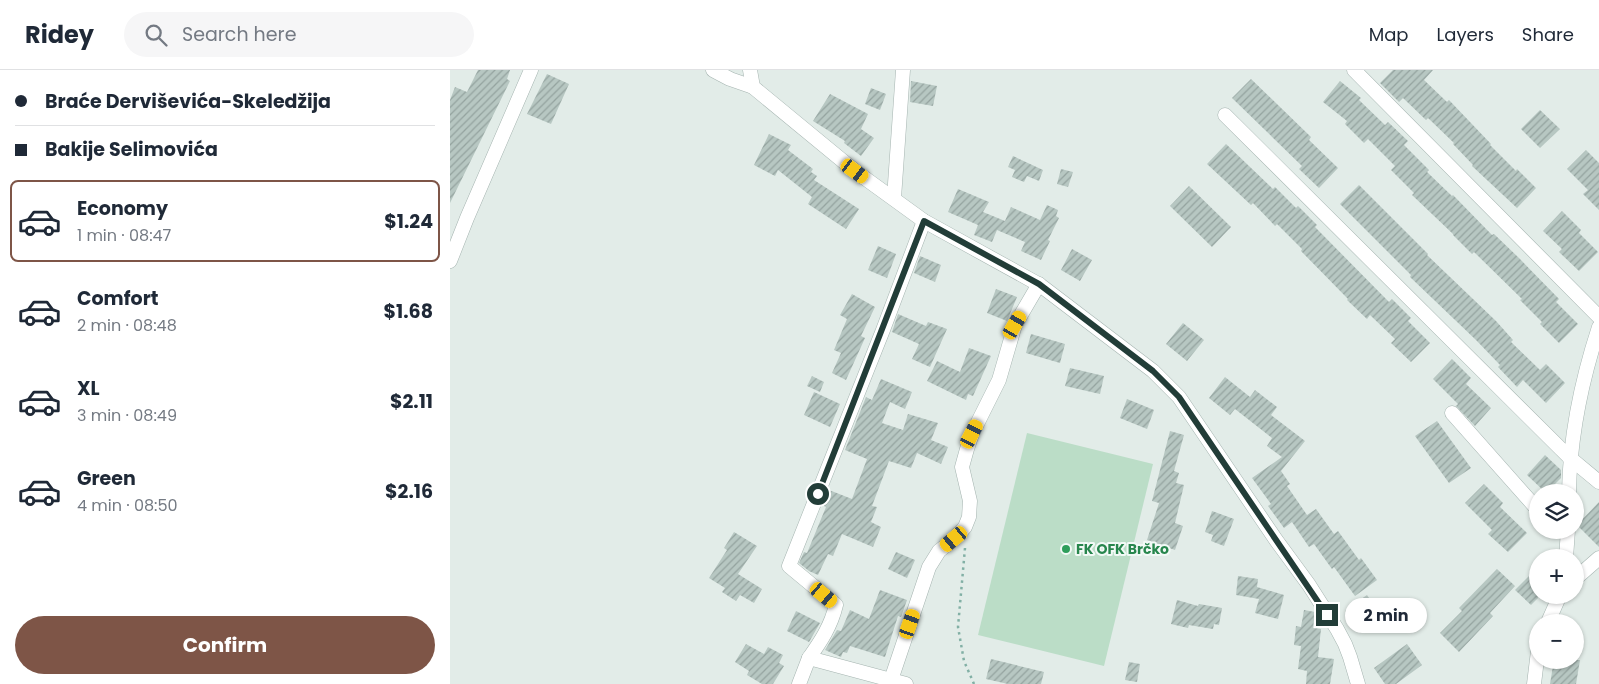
<!DOCTYPE html>
<html lang="en">
<head>
<meta charset="utf-8">
<style>
	:root { --surface:#fff; --page:#f6f6f7; --text:#1f2937; --muted:#747a83; --line:#e0e1e3; --accent:#7e5547 }
	body { margin:0; font-family:Poppins,sans-serif; background:var(--page); color:var(--text); height:100vh; display:flex; flex-direction:column; font-size:19px; white-space:nowrap }
	* { box-sizing:border-box; margin:0 }
	p { font-size:16px; color:var(--muted) }
	.icon { flex:none; width:28px; height:28px; fill:none; stroke:currentColor; stroke-width:2; stroke-linecap:round; stroke-linejoin:round }
	.map { position:relative; flex:1; overflow:hidden }
	.panel { display:flex; flex-direction:column; background:var(--surface); width:450px }
	.panel>* { flex:none }
	.top-card { display:grid; align-content:center; height:110px; padding:0 15px; background:var(--surface) }
	.tools { position:absolute; left:1079px; top:414px; display:grid; gap:10px }
	.tools a { display:grid; place-items:center; width:55px; height:55px; border-radius:50%; background:var(--surface); box-shadow:0 1px 4px #0004; font-size:25px }
	.end { position:absolute; width:22px; height:22px; margin:-11px; border:6px solid #223d38; background:#fff; box-shadow:0 0 0 2px #fff }
	.from { border-radius:50% }
	.bubble { position:absolute; height:35px; border-radius:18px; background:var(--surface); box-shadow:0 1px 4px #0004; font-size:16px; font-weight:700; line-height:35px; text-align:center }
	.car { position:absolute; width:15px; height:30px; margin:-15px -8px; border-radius:6px; box-shadow:0 0 4px 1px #0007; background:linear-gradient(#f5c518 24%,#345 0 40%,#f5c518 0 76%,#345 0 86%,#f5c518 0) }
	.top-card b { display:flex; align-items:center; gap:18px; height:48px; font-size:19px }
	.top-card b+b { border-top:1px solid var(--line) }
	.top-card i { width:12px; height:12px; background:var(--text) }
	ul { padding:0; list-style:none }
	li { display:flex; align-items:center; gap:15px; height:82px; margin:0 10px 8px; padding:0 5px; border:2px solid transparent; border-radius:8px }
	li div { flex:1 }
	li b { display:block; font-size:19px }
	li em { font-style:normal; font-weight:700 }
	li.current { border-color:var(--accent) }
	li>.icon { width:45px; height:45px; stroke-width:1.5 }
	.button { display:flex; gap:10px; margin-top:auto; padding:10px 15px }
	.button a { flex:1; height:58px; border-radius:30px; background:var(--accent); color:#fff; font-size:20px; font-weight:700; line-height:58px; text-align:center }
	header { display:flex; align-items:center; gap:30px; box-sizing:border-box; height:70px; padding:0 25px; background:var(--surface); border-bottom:1px solid var(--line) }
	header strong { font-size:24px }
	nav { display:flex; gap:28px; margin-inline-start:auto; font-size:18px }
	.search { width:350px; height:45px; background:var(--page); display:flex; align-items:center; gap:12px; box-sizing:border-box; padding:0 18px; border-radius:28px; color:var(--muted); font-size:19px }
	main { display:flex; flex:1; min-height:0 }
	.map>svg:first-child { display:block }
	.park { fill:#bbddc7 }
	.building { fill:url(#building-hatch) }
	.lines { fill:none; stroke-linecap:round; stroke-linejoin:round }
	.minor-casing { stroke:#a5b4b0; stroke-width:15 }
	.path { stroke:#82b0a5; stroke-width:2.5; stroke-dasharray:2.5 4; stroke-linecap:butt }
	.minor { stroke:#fff; stroke-width:14 }
	.route { stroke:#223d38; stroke-width:6 }
	.leisure-dot { fill:#2e9e5b; stroke:#f2f9f6; stroke-width:2 }
	.labels { text-anchor:middle; stroke-width:4; stroke-linejoin:round; paint-order:stroke }
	.leisure-label { font-size:14px; font-weight:bold; fill:#27864d; stroke:#f2f9f6; text-anchor:start }
</style>
</head>
<body>
<header>
<strong>Ridey</strong>
<div class="search"><svg class="icon" aria-label="search" viewBox="0 0 24 24"><circle cx="10" cy="10" r="6"/><path d="M15 15l6 6"/></svg>Search here</div>
<nav><a>Map</a><a>Layers</a><a>Share</a></nav>
</header>
<main>
<section class="panel">
<div class="top-card">
<b><i class="from"></i>Braće Derviševića-Skeledžija</b>
<b><i></i>Bakije Selimovića</b>
</div>
<ul>
<li class="current"><svg class="icon" aria-label="car" viewBox="0 0 24 24"><path d="M5 17H2v-5l4-1 3-4h7l3 4 3 1v5h-3M9 17h6M6 11h13"/><circle cx="7" cy="17" r="2"/><circle cx="17" cy="17" r="2"/></svg><div><b>Economy</b><p>1 min · 08:47</p></div><em>$1.24</em></li>
<li><svg class="icon" aria-label="car" viewBox="0 0 24 24"><path d="M5 17H2v-5l4-1 3-4h7l3 4 3 1v5h-3M9 17h6M6 11h13"/><circle cx="7" cy="17" r="2"/><circle cx="17" cy="17" r="2"/></svg><div><b>Comfort</b><p>2 min · 08:48</p></div><em>$1.68</em></li>
<li><svg class="icon" aria-label="car" viewBox="0 0 24 24"><path d="M5 17H2v-5l4-1 3-4h7l3 4 3 1v5h-3M9 17h6M6 11h13"/><circle cx="7" cy="17" r="2"/><circle cx="17" cy="17" r="2"/></svg><div><b>XL</b><p>3 min · 08:49</p></div><em>$2.11</em></li>
<li><svg class="icon" aria-label="car" viewBox="0 0 24 24"><path d="M5 17H2v-5l4-1 3-4h7l3 4 3 1v5h-3M9 17h6M6 11h13"/><circle cx="7" cy="17" r="2"/><circle cx="17" cy="17" r="2"/></svg><div><b>Green</b><p>4 min · 08:50</p></div><em>$2.16</em></li>
</ul>
<div class="button"><a>Confirm</a></div>
</section>
<div class="map">
<svg width="1149" height="614" viewBox="0 0 1149 614">
	<defs>
		<pattern id="building-hatch" width="6" height="6" patternUnits="userSpaceOnUse" patternTransform="scale(1.25)"><rect width="6" height="6" fill="#b7c7c2"/><path d="M-1 1l2-2M0 6l6-6M5 7l2-2" fill="none" stroke="#94a39f"/></pattern>
	</defs>
	<rect width="100%" height="100%" fill="#e2ece8"/>
	<!-- park -->
	<path class="park" d="M577,363L703,394L654,596L528,565Z"/>
	<!-- building -->
	<g class="building">
		<path d="M28,0H60L57,9L60,11L0,133V30L5,17L17,22Z"/>
		<path d="M943,0H983L974,10L997,32L999,30L1041,74L1040,75L1066,101L1067,99L1086,118L1067,138L1022,96L1023,95L1003,74L1004,73L978,48L976,50L953,28L949,32L930,13Z"/>
		<path d="M97,4L119,14L101,54L77,44Z"/>
		<path d="M801,9L861,67L859,70L888,98L869,118L849,99L852,96L782,28Z"/>
		<path d="M461,11L487,16L483,36L460,32Z"/>
		<path d="M890,11L911,28L909,30L935,55L938,52L958,71L954,75L979,100L977,102L1002,126L1003,125L1042,165L1044,164L1069,188L1109,229L1106,232L1128,254L1109,273L1090,254L1092,252L1070,230L1072,229L1024,182L1022,184L1003,165V164L962,125L964,123L941,100L945,96L918,69L914,73L895,54L897,51L873,32Z"/>
		<path d="M421,18L436,24L430,40L415,34Z"/>
		<path d="M380,24L418,44L411,59L424,68L411,86L394,73L395,71L363,51Z"/>
		<path d="M1090,40L1110,59L1090,78L1071,59Z"/>
		<path d="M319,64L341,75L338,80L363,99L361,102L367,106L364,110L409,139L396,159L358,134L362,127L328,100L325,106L304,95Z"/>
		<path d="M776,74L823,119L825,117L846,138L848,136L867,155L865,157L939,232L942,229L961,248L958,251L980,273L961,292L941,273L945,269L920,245L917,249L897,230L898,229L851,181L852,179L827,154L825,156L803,133L801,135L757,94Z"/>
		<path d="M1136,80L1149,93V140L1133,124L1138,120L1117,99Z"/>
		<path d="M563,86L593,100L589,111L577,106L574,112L562,107L565,100L558,97Z"/>
		<path d="M611,99L623,102L618,117L607,114Z"/>
		<path d="M909,115L978,184L977,185L1046,251L1063,270L1061,272L1090,300L1096,294L1115,313L1096,333L1073,310L1067,317L1048,297L1050,295L1026,270L960,207L961,205L890,134Z"/>
		<path d="M739,116L781,157L762,177L720,136Z"/>
		<path d="M508,119L539,132L533,142L555,151L561,137L590,150L597,135L608,140L606,146L609,148L598,170L600,171L591,190L571,181L575,172L547,160L542,172L524,165L528,155L498,142Z"/>
		<path d="M1112,141L1131,160L1129,163L1148,182L1129,201L1109,182L1112,179L1093,161Z"/>
		<path d="M428,176L446,184L437,208L418,200Z"/>
		<path d="M622,179L642,190L630,211L611,200Z"/>
		<path d="M470,186L491,195L485,212L464,203Z"/>
		<path d="M546,219L567,227L557,251L537,243Z"/>
		<path d="M402,224L425,237L411,266L415,268L396,310L382,303L391,283L384,280L397,249L390,245Z"/>
		<path d="M448,244L476,256L478,252L497,259L480,297L462,289L469,274L442,262Z"/>
		<path d="M733,253L754,270L737,291L716,274Z"/>
		<path d="M581,264L615,274L610,293L576,283Z"/>
		<path d="M519,278L541,286L523,326L518,324L516,330L477,311L487,291L510,302Z"/>
		<path d="M1002,289L1021,308L1016,314L1041,338L1025,356L1006,336L1008,334L983,309Z"/>
		<path d="M620,298L654,306L650,324L615,316Z"/>
		<path d="M362,306L374,312L370,322L357,316Z"/>
		<path d="M775,307L800,327L805,320L827,337L821,345L855,371L831,401L840,414L837,416L857,445L866,439L884,464L888,461L909,490L911,488L927,510L905,526L884,497L882,499L864,474L859,477L842,452L834,458L818,436L821,434L802,408L832,387L817,376L822,368L785,339L780,345L759,328Z"/>
		<path d="M431,309L462,322L455,339L440,332L432,353L453,360L458,344L488,353L481,370L498,377L491,394L467,383L461,398L439,391L422,436L427,437L421,452L431,457L423,477L392,464L383,486L378,484L368,505L359,501L349,493L354,482L357,483L376,437L374,436L379,420L402,429L417,389L395,380L416,327L422,330Z"/>
		<path d="M364,322L390,334L380,357L354,345Z"/>
		<path d="M677,329L704,340L697,359L670,348Z"/>
		<path d="M987,351L1021,398L999,413L965,366Z"/>
		<path d="M720,361L734,365L724,401L729,403L726,413L734,415L725,453L733,456L725,480L697,470L709,433L702,431Z"/>
		<path d="M1095,385L1111,400V408L1097,422H1095L1077,405Z"/>
		<path d="M1034,414L1053,433L1050,437L1077,463L1058,482L1038,464L1042,460L1015,433Z"/>
		<path d="M1149,432V477L1127,455Z"/>
		<path d="M762,441L784,449L774,476L761,471L763,465L755,462Z"/>
		<path d="M284,462L307,476L288,504L312,519L304,533L290,525L286,531L272,522L275,518L259,508L277,480L274,478Z"/>
		<path d="M446,482L465,490L457,508L438,499Z"/>
		<path d="M1088,497V528L1081,535L1065,520Z"/>
		<path d="M1047,499L1065,516L1040,543L1043,546L1009,582L990,563L1012,541L1009,538Z"/>
		<path d="M788,506L808,509L807,517L834,525L828,549L805,543L809,529L786,525Z"/>
		<path d="M430,520L457,530L451,547L448,546L435,587L400,576L397,583L393,582L391,587L375,580L387,560L391,561L400,540L419,549Z"/>
		<path d="M917,525L932,548L910,563L895,541Z"/>
		<path d="M727,530L748,536L749,534L772,538L769,555L764,554L763,559L739,555L738,558L721,554Z"/>
		<path d="M854,540L865,542L863,558L871,559L868,587L884,589L880,614H856L857,601L848,599L851,576L844,575L846,556L851,557Z"/>
		<path d="M346,541L370,553L359,572L337,561Z"/>
		<path d="M296,574L314,584L318,577L333,585L329,593L334,596L323,614H312L297,605L299,601L285,592Z"/>
		<path d="M957,574L972,595L946,614H935L924,598Z"/>
		<path d="M541,589L594,602L591,614H558L536,609Z"/>
		<path d="M1104,590H1130L1126,614H1100Z"/>
		<path d="M679,592L690,594L687,612L675,610Z"/>
	</g>
	<g class="lines">
		<defs>
			<g id="minor">
				<path d="M263,0L280,9L303,17"/>
				<path d="M300,0L303,17L405,101L474,151L590,215L703,301L729,327L826,470L859,515L887,559L895,574L900,587L908,614"/>
				<path d="M904,0L1149,247"/>
				<path d="M775,45L1120,388L1149,412"/>
				<path d="M444,128L453,0"/>
				<path d="M0,191L17,148L81,0"/>
				<path d="M1002,343L1088,440"/>
				<path d="M1119,422C1120,364 1131,312 1149,257"/>
				<path d="M1116,488L1118,460"/>
				<path d="M1125,509L1149,488"/>
				<path d="M1098,552L1110,525"/>
				<path d="M441,610L479,497L489,481L504,469L515,457L519,447L520,431L512,397L517,379L522,364L549,310L565,255L589,214"/>
				<path d="M349,614L359,588"/>
				<path d="M456,614L359,588C371,571 381,556 386,535L339,496L433,260L474,151"/>
				<path d="M1084,614L1088,581"/>
			</g>
		</defs>
		<!-- minor casing -->
		<use href="#minor" class="minor-casing"/>
		<!-- path -->
		<path class="path" d="M515,478L508,557L514,591L524,614"/>
		<!-- minor -->
		<use href="#minor" class="minor"/>
	</g>
	<g class="lines">
		<!-- route -->
		<path class="route" d="M368,424L474,151L589,214L703,301L729,327L877,545"/>
	</g>
	<!-- markers -->
	<circle class="leisure-dot" cx="616" cy="479" r="5"/>
	<g class="labels">
		<!-- leisure labels -->
		<g class="leisure-label">
			<text x="626" y="484">FK OFK Brčko</text>
		</g>
	</g>
</svg>
<div class="tools">
<a><svg class="icon" aria-label="layers" viewBox="0 0 24 24"><path d="M12 4l9 5-9 5-9-5zM3 14l9 5 9-5"/></svg></a>
<a>+</a>
<a>−</a>
</div>
<i class="end from" style="left:368px;top:424px"></i>
<i class="end" style="left:877px;top:545px"></i>
<div class="bubble" style="left:895px;top:528px;width:82px">2 min</div>
<i class="car" style="left:405px;top:101px;rotate:126deg"></i>
<i class="car" style="left:565px;top:255px;rotate:30deg"></i>
<i class="car" style="left:522px;top:364px;rotate:27deg"></i>
<i class="car" style="left:504px;top:469px;rotate:230deg"></i>
<i class="car" style="left:374px;top:525px;rotate:130deg"></i>
<i class="car" style="left:460px;top:554px;rotate:19deg"></i>
</div>
</main>
</body>
</html>
